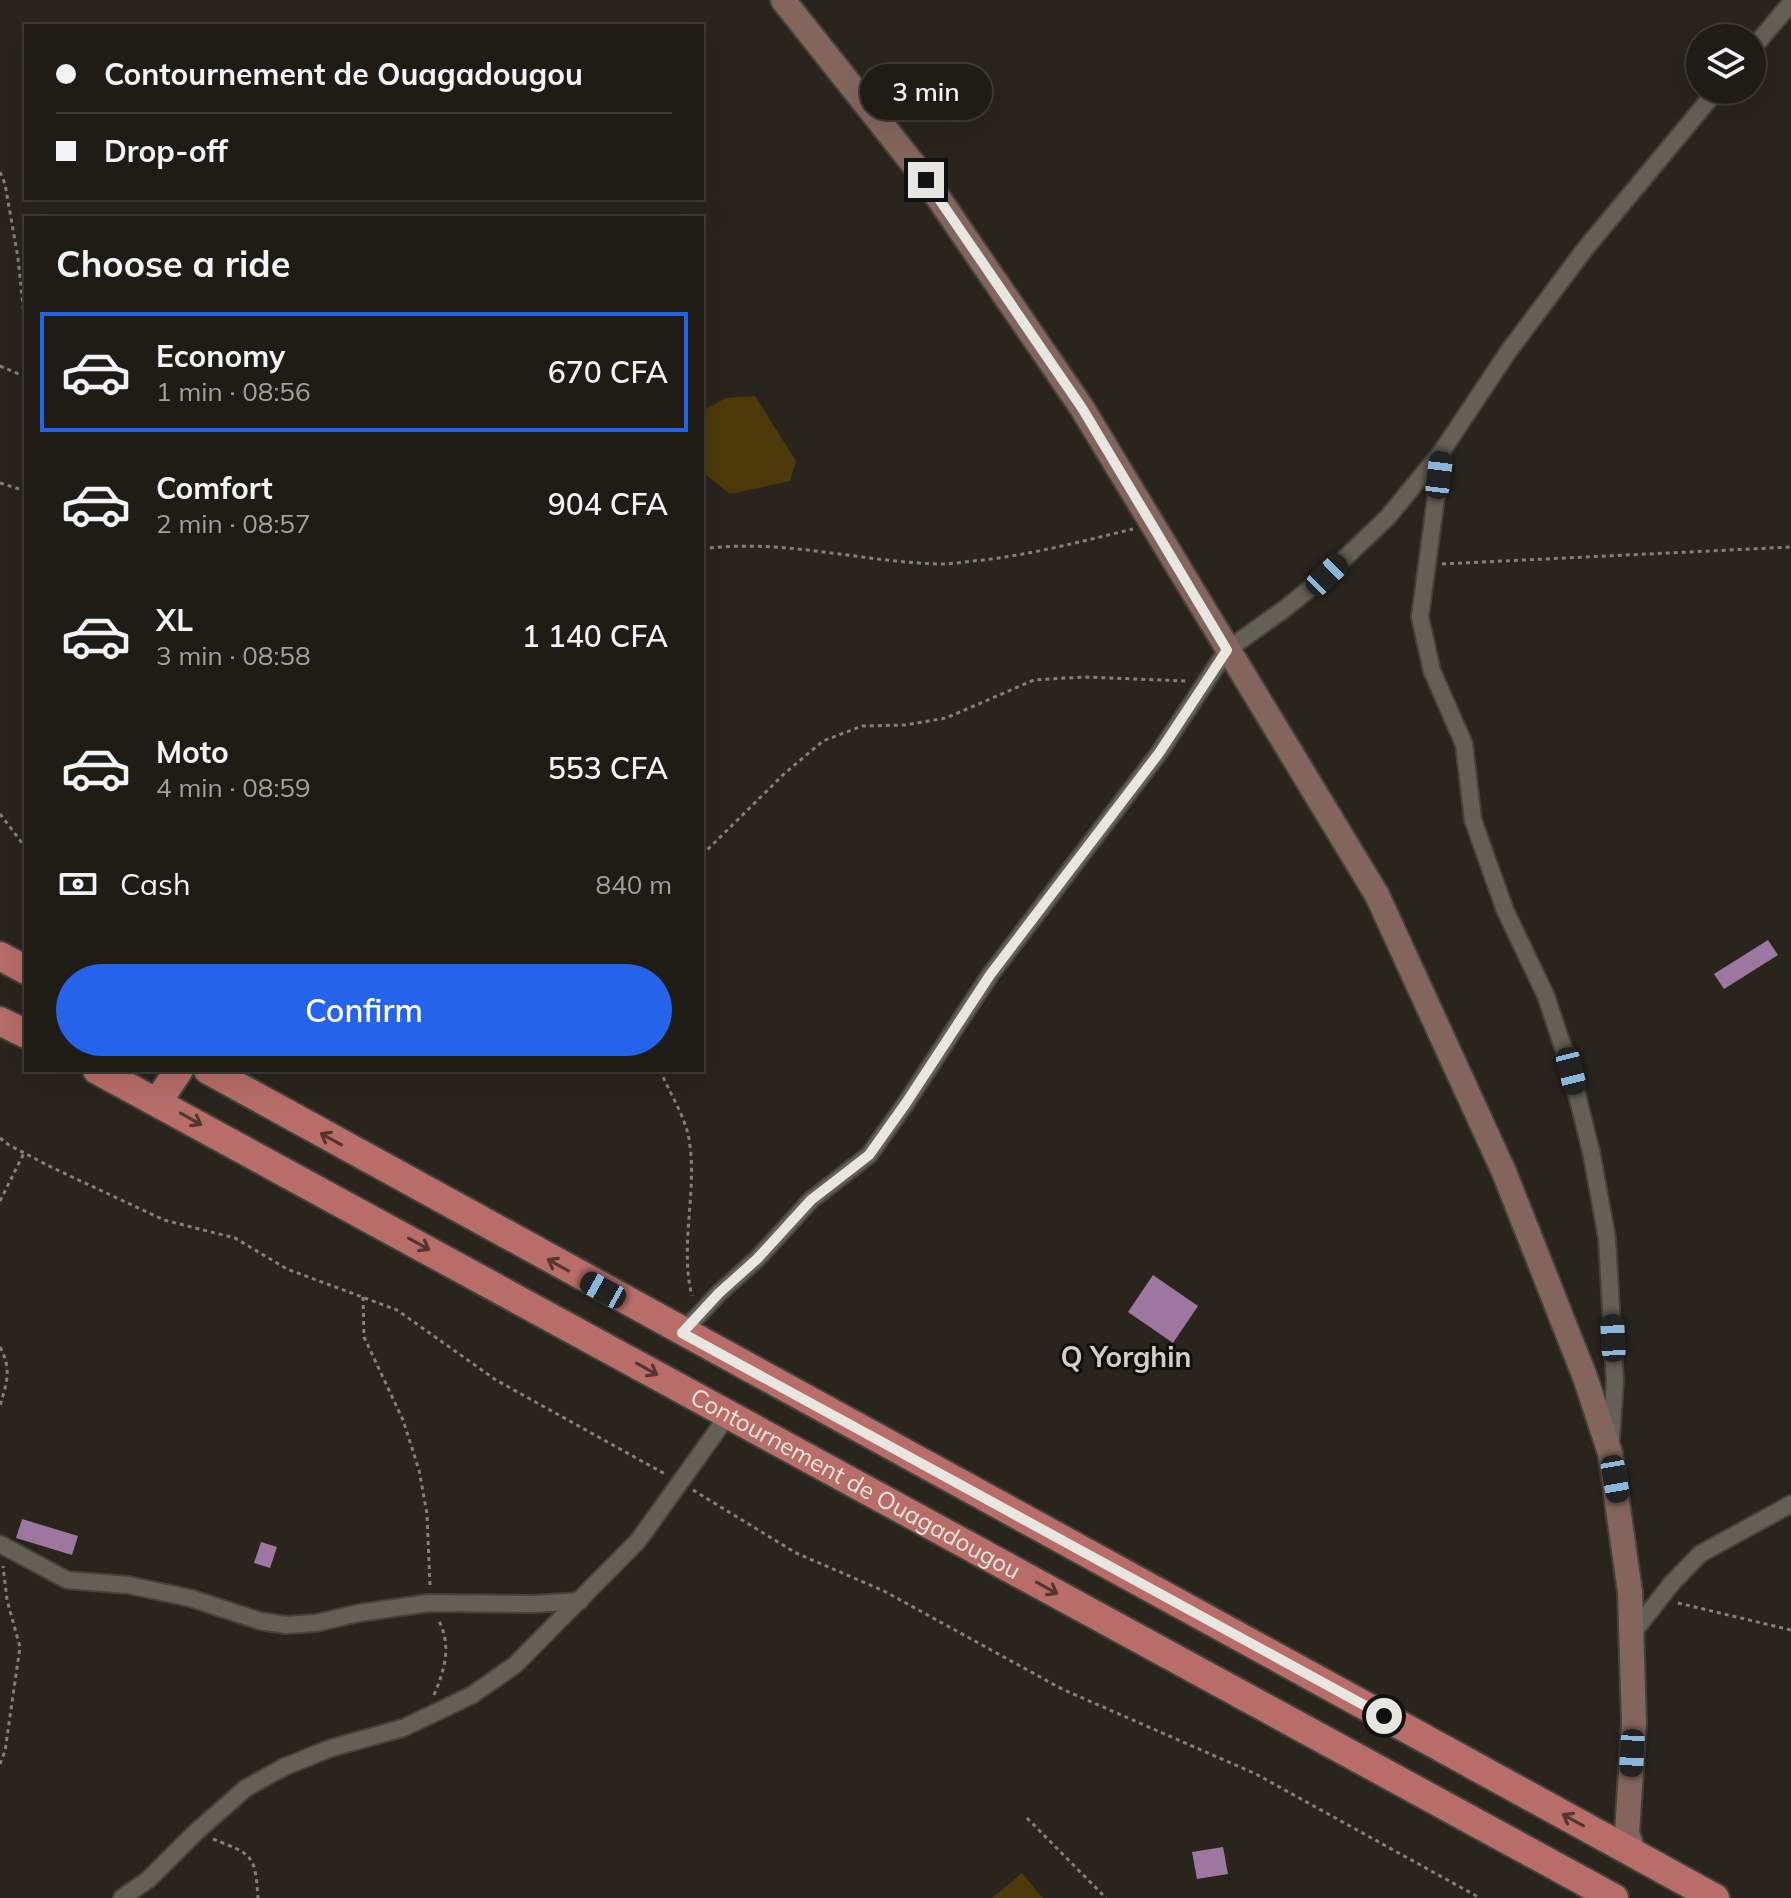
<!DOCTYPE html>
<html lang="en">
<head>
<meta charset="utf-8">
<style>
	:root { --surface:#1f1c16; --page:#27251f; --text:#f1f3f6; --muted:#a1a1a1; --line:#3c3a35; --accent:#2563eb }
	body { margin:0; font-family:Mulish,sans-serif; background:var(--page); color:var(--text); height:100vh; display:flex; flex-direction:column; font-size:30px; white-space:nowrap }
	* { box-sizing:border-box; margin:0 }
	p { font-size:26px; color:var(--muted) }
	.icon { flex:none; width:44px; height:44px; fill:none; stroke:currentColor; stroke-width:2; stroke-linecap:round; stroke-linejoin:round }
	.map { position:relative; flex:1; overflow:hidden }
	.sheet { position:absolute; left:24px; top:216px; width:680px; height:856px; display:flex; flex-direction:column; background:var(--surface); border-radius:0px; box-shadow:0 8px 32px #0002,0 0 0 2px var(--line) }
	.sheet>* { flex:none }
	.guide { position:absolute; left:24px; top:24px; width:680px; height:176px; border-radius:0px; box-shadow:0 8px 32px #0002,0 0 0 2px var(--line); display:grid; align-content:center; height:176px; padding:0 32px; background:var(--surface) }
	.buttons { position:absolute; left:1686px; top:24px; display:grid; gap:16px }
	.buttons a { display:grid; place-items:center; width:80px; height:80px; border-radius:50%; background:var(--surface); box-shadow:0 8px 32px #0002,0 0 0 2px var(--line); font-size:40px }
	.end { position:absolute; width:36px; height:36px; margin:-18px; border:10px solid #e8e6e0; background:#111; box-shadow:0 0 0 4px #111 }
	.from { border-radius:50% }
	.bubble { position:absolute; height:56px; border-radius:28px; background:var(--surface); box-shadow:0 8px 32px #0002,0 0 0 2px var(--line); font-size:26px; font-weight:600; line-height:56px; text-align:center }
	.car { position:absolute; width:24px; height:48px; margin:-24px -12px; border-radius:10px; box-shadow:0 0 6px 2px #0007; background:linear-gradient(#222 24%,#8ab4d8 0 40%,#222 0 76%,#8ab4d8 0 86%,#222 0) }
	.guide b { display:flex; align-items:center; gap:28px; height:76px; font-size:30px }
	.guide b+b { border-top:2px solid var(--line) }
	.guide i { width:20px; height:20px; background:var(--text) }
	ul { padding:0; list-style:none }
	li { display:flex; align-items:center; gap:24px; height:120px; margin:0 16px 12px; padding:0 16px; border:4px solid transparent; border-radius:0px }
	li div { flex:1 }
	li b { display:block; font-size:30px }
	li em { font-style:normal; font-weight:600 }
	li.on { border-color:var(--accent) }
	li>.icon { width:72px; height:72px; stroke-width:1.5 }
	h2 { padding:0 32px; font-size:36px; line-height:96px }
	.pay { display:flex; align-items:center; gap:20px; height:88px; padding:0 32px; font-size:30px }
	.pay p { margin-inline-start:auto }
	.cta { display:flex; gap:16px; margin-top:auto; padding:16px 32px }
	.cta a { flex:1; height:92px; border-radius:48px; background:var(--accent); color:#fff; font-size:32px; font-weight:600; line-height:92px; text-align:center }
	.map>svg:first-child { display:block }
	.green { fill:#4c3a0a }
	.building { fill:#9d77a1 }
	.lines { fill:none; stroke-linecap:round; stroke-linejoin:round }
	.minor-casing { stroke:#45423b; stroke-width:20 }
	.secondary-casing { stroke:#45423b; stroke-width:28 }
	.trunk-casing { stroke:#45423b; stroke-width:32 }
	.path { stroke:#838079; stroke-width:3; stroke-dasharray:4 4; stroke-linecap:butt }
	.minor { stroke:#646056; stroke-width:16 }
	.secondary { stroke:#84655d; stroke-width:24 }
	.trunk { stroke:#b86d69; stroke-width:28 }
	.oneway { stroke:#533531 }
	.route { stroke:#e8e6e0; stroke-width:10 }
	.labels { text-anchor:middle; stroke-width:6; stroke-linejoin:round; paint-order:stroke }
	.street-label { font-size:24px; fill:#e8e6e0; stroke:#100f0b }
	.quarter-label { font-size:28px; font-weight:bold; fill:#d3cec2; stroke:#100f0b }
</style>
</head>
<body>
<div class="map">
<svg width="1791" height="1898" viewBox="0 0 1791 1898">
	<rect width="100%" height="100%" fill="#29251d"/>
	<!-- green -->
	<g class="green">
		<path d="M755,396L796,461L790,481L730,494L702,472V411L726,398Z"/>
		<path d="M1022,1873L1043,1898H992Z"/>
	</g>
	<!-- building -->
	<g class="building">
		<path d="M1768,940L1778,955L1724,989L1714,974Z"/>
		<path d="M1153,1275L1198,1306L1173,1343L1128,1312Z"/>
		<path d="M22,1519L78,1536L72,1555L16,1538Z"/>
		<path d="M261,1542L277,1547L270,1568L254,1563Z"/>
		<path d="M1223,1847L1228,1874L1197,1879L1192,1852Z"/>
	</g>
	<g class="lines">
		<defs>
			<g id="minor">
				<path d="M1752,49L1791,3"/>
				<path d="M1442,452L1420,617L1432,671L1464,744L1473,820L1505,910L1546,996L1571,1071L1591,1151L1607,1238L1615,1382L1611,1439"/>
				<path d="M682,1333L719,1293L757,1259L811,1200L869,1155L906,1103L990,975L1159,753L1227,650L1283,610L1327,575L1388,517L1442,451L1508,352L1585,249L1717,90"/>
				<path d="M0,1544L67,1580L128,1585L190,1598L260,1621L286,1625L316,1623L359,1613L429,1603L534,1604L580,1601"/>
				<path d="M1632,1634L1672,1583L1700,1554L1791,1504"/>
				<path d="M122,1898L149,1879L196,1832L246,1788L284,1767L331,1748L403,1728L472,1695L515,1665L638,1541L729,1414"/>
			</g>
			<path id="secondary" d="M783,0L926,180L1082,408L1377,895L1504,1172L1585,1377L1610,1453L1630,1592L1634,1723L1627,1833L1634,1854"/>
			<g id="trunk">
				<path d="M0,956L26,970"/>
				<path d="M0,1021L26,1034"/>
				<path id="s1" d="M97,1070L1614,1898"/>
				<path d="M208,1070C708,1349 1214,1619 1715,1898"/>
				<path d="M158,1101L179,1070"/>
			</g>
		</defs>
		<!-- minor casing -->
		<use href="#minor" class="minor-casing"/>
		<!-- secondary casing -->
		<use href="#secondary" class="secondary-casing"/>
		<!-- trunk casing -->
		<use href="#trunk" class="trunk-casing"/>
		<!-- path -->
		<g class="path">
			<path d="M0,172L5,184L18,258L26,336"/>
			<path d="M0,366L26,377"/>
			<path d="M0,483L26,491"/>
			<path d="M702,549C782,538 860,562 940,564C954,564 969,561 983,560C1034,554 1083,541 1133,529"/>
			<path d="M1442,564L1791,547"/>
			<path d="M0,814L26,848"/>
			<path d="M702,855L785,773L823,741L862,726L905,725L946,718L1034,680L1084,677L1186,681"/>
			<path d="M660,1070C669,1092 685,1116 689,1139C698,1191 679,1245 692,1296"/>
			<path d="M0,1138L9,1145L53,1168L164,1220L235,1238L287,1269L397,1310L496,1380L665,1474"/>
			<path d="M0,1201L24,1153"/>
			<path d="M363,1297L364,1337L403,1420L419,1470L427,1514L430,1586"/>
			<path d="M0,1347C12,1370 7,1381 0,1406"/>
			<path d="M693,1490L796,1553L884,1591L1062,1689L1256,1774L1480,1898"/>
			<path d="M1678,1603L1791,1630"/>
			<path d="M434,1695C445,1669 452,1645 438,1619"/>
			<path d="M0,1764L5,1751L20,1647L7,1600L3,1566"/>
			<path d="M1027,1818L1106,1898"/>
			<path d="M213,1839C253,1855 255,1854 258,1898"/>
		</g>
		<!-- minor -->
		<use href="#minor" class="minor"/>
		<!-- secondary -->
		<use href="#secondary" class="secondary"/>
		<!-- trunk -->
		<use href="#trunk" class="trunk"/>
	</g>
	<!-- one-way arrows -->
	<defs><path id="oneway-shaft" d="M-6 0H5M1.5-3L5.5 0L1.5 3" fill="none" stroke-width="1.6" stroke-linecap="round" stroke-linejoin="round" transform="scale(2)"/></defs>
	<g class="oneway">
		<use href="#oneway-shaft" transform="translate(191 1119) rotate(29)"/>
		<use href="#oneway-shaft" transform="translate(331 1139) rotate(-151)"/>
		<use href="#oneway-shaft" transform="translate(419 1244) rotate(29)"/>
		<use href="#oneway-shaft" transform="translate(558 1265) rotate(-151)"/>
		<use href="#oneway-shaft" transform="translate(647 1369) rotate(29)"/>
		<use href="#oneway-shaft" transform="translate(1047 1588) rotate(29)"/>
		<use href="#oneway-shaft" transform="translate(1573 1820) rotate(-151)"/>
	</g>
	<g class="lines">
		<!-- route -->
		<path class="route" d="M926,180L1082,408L1227,650L1159,753L990,975L906,1103L869,1155L811,1200L757,1259L719,1293L682,1333L1384,1716"/>
	</g>
	<g class="labels">
		<!-- street labels -->
		<g class="street-label">
			<text dy="8" stroke="none"><textPath href="#s1" startOffset="864">Contournement de Ouagadougou</textPath></text>
		</g>
		<!-- quarter labels -->
		<g class="quarter-label">
			<text x="1126" y="1367">Q Yorghin</text>
		</g>
	</g>
</svg>
<div class="buttons">
<a><svg class="icon" aria-label="layers" viewBox="0 0 24 24"><path d="M12 4l9 5-9 5-9-5zM3 14l9 5 9-5"/></svg></a>
</div>
<i class="end from" style="left:1384px;top:1716px"></i>
<i class="end" style="left:926px;top:180px"></i>
<div class="bubble" style="left:860px;top:64px;width:132px">3 min</div>
<i class="car" style="left:1439px;top:475px;rotate:7deg"></i>
<i class="car" style="left:1327px;top:575px;rotate:46deg"></i>
<i class="car" style="left:1571px;top:1071px;rotate:166deg"></i>
<i class="car" style="left:603px;top:1290px;rotate:299deg"></i>
<i class="car" style="left:1613px;top:1338px;rotate:357deg"></i>
<i class="car" style="left:1615px;top:1479px;rotate:170deg"></i>
<i class="car" style="left:1632px;top:1753px;rotate:183deg"></i>
<div class="guide">
<b><i class="from"></i>Contournement de Ouagadougou</b>
<b><i></i>Drop-off</b>
</div>
<section class="sheet">
<h2>Choose a ride</h2>
<ul>
<li class="on"><svg class="icon" aria-label="car" viewBox="0 0 24 24"><path d="M5 17H2v-5l4-1 3-4h7l3 4 3 1v5h-3M9 17h6M6 11h13"/><circle cx="7" cy="17" r="2"/><circle cx="17" cy="17" r="2"/></svg><div><b>Economy</b><p>1 min · 08:56</p></div><em>670 CFA</em></li>
<li><svg class="icon" aria-label="car" viewBox="0 0 24 24"><path d="M5 17H2v-5l4-1 3-4h7l3 4 3 1v5h-3M9 17h6M6 11h13"/><circle cx="7" cy="17" r="2"/><circle cx="17" cy="17" r="2"/></svg><div><b>Comfort</b><p>2 min · 08:57</p></div><em>904 CFA</em></li>
<li><svg class="icon" aria-label="car" viewBox="0 0 24 24"><path d="M5 17H2v-5l4-1 3-4h7l3 4 3 1v5h-3M9 17h6M6 11h13"/><circle cx="7" cy="17" r="2"/><circle cx="17" cy="17" r="2"/></svg><div><b>XL</b><p>3 min · 08:58</p></div><em>1 140 CFA</em></li>
<li><svg class="icon" aria-label="car" viewBox="0 0 24 24"><path d="M5 17H2v-5l4-1 3-4h7l3 4 3 1v5h-3M9 17h6M6 11h13"/><circle cx="7" cy="17" r="2"/><circle cx="17" cy="17" r="2"/></svg><div><b>Moto</b><p>4 min · 08:59</p></div><em>553 CFA</em></li>
</ul>
<div class="pay"><svg class="icon" aria-label="cash" viewBox="0 0 24 24"><path d="M3 7h18v10H3z"/><circle cx="12" cy="12" r="2"/></svg>Cash<p>840 m</p></div>
<div class="cta"><a>Confirm</a></div>
</section>
</div>
</body>
</html>
